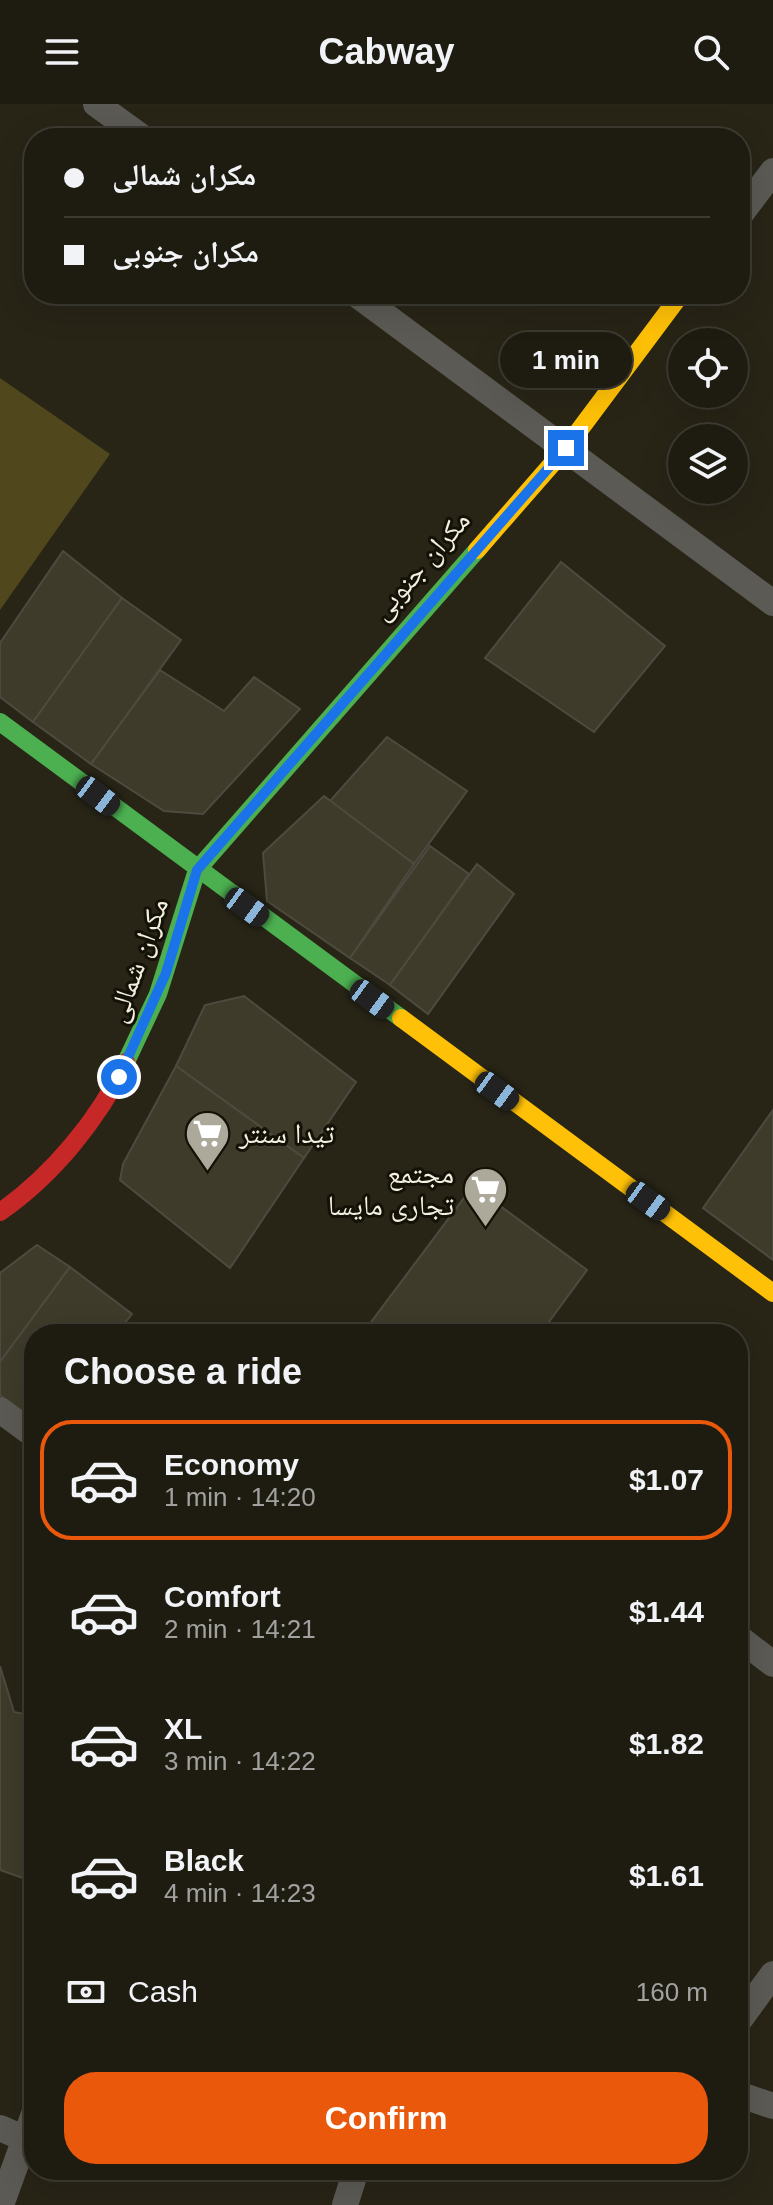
<!DOCTYPE html>
<html lang="en">
<head>
<meta charset="utf-8">
<style>
	:root { --surface:#1e1c11; --page:#26251a; --text:#f1f3f6; --muted:#a1a19f; --line:#3c3a31; --accent:#ea580c }
	body { margin:0; font-family:Arial,"Noto Naskh Arabic",sans-serif; background:var(--page); color:var(--text); height:100vh; display:flex; flex-direction:column; font-size:30px; white-space:nowrap }
	* { box-sizing:border-box; margin:0 }
	p { font-size:26px; color:var(--muted) }
	.icon { flex:none; width:44px; height:44px; fill:none; stroke:currentColor; stroke-width:2; stroke-linecap:round; stroke-linejoin:round }
	.map { position:relative; flex:1; overflow:hidden }
	.details { position:absolute; left:24px; top:1220px; width:724px; height:856px; display:flex; flex-direction:column; background:var(--surface); border-radius:32px; box-shadow:0 8px 32px #0002,0 0 0 2px var(--line) }
	.details>* { flex:none }
	.guide { position:absolute; left:24px; top:24px; width:726px; height:176px; border-radius:32px; box-shadow:0 8px 32px #0002,0 0 0 2px var(--line); display:grid; align-content:center; height:176px; padding:0 40px; background:var(--surface) }
	.fabs { position:absolute; left:668px; top:224px; display:grid; gap:16px }
	.fabs a { display:grid; place-items:center; width:80px; height:80px; border-radius:50%; background:var(--surface); box-shadow:0 8px 32px #0002,0 0 0 2px var(--line); font-size:40px }
	.end { position:absolute; width:36px; height:36px; margin:-18px; border:10px solid #1a73e8; background:#fff; box-shadow:0 0 0 4px #fff }
	.from { border-radius:50% }
	.bubble { position:absolute; height:56px; border-radius:28px; background:var(--surface); box-shadow:0 8px 32px #0002,0 0 0 2px var(--line); font-size:26px; font-weight:700; line-height:56px; text-align:center }
	.car { position:absolute; width:24px; height:48px; margin:-24px -12px; border-radius:10px; box-shadow:0 0 6px 2px #0007; background:linear-gradient(#222 24%,#8ab4d8 0 40%,#222 0 76%,#8ab4d8 0 86%,#222 0) }
	.guide b { display:flex; align-items:center; gap:28px; height:76px; font-size:30px }
	.guide b+b { border-top:2px solid var(--line) }
	.guide i { width:20px; height:20px; background:var(--text) }
	ul { padding:0; list-style:none }
	li { display:flex; align-items:center; gap:24px; height:120px; margin:0 16px 12px; padding:0 24px; border:4px solid transparent; border-radius:32px }
	li div { flex:1 }
	li b { display:block; font-size:30px }
	li em { font-style:normal; font-weight:700 }
	li.selected { border-color:var(--accent) }
	li>.icon { width:72px; height:72px; stroke-width:1.5 }
	h2 { padding:0 40px; font-size:36px; line-height:96px }
	.pay { display:flex; align-items:center; gap:20px; height:88px; padding:0 40px; font-size:30px }
	.pay p { margin-inline-start:auto }
	.action { display:flex; gap:16px; margin-top:auto; padding:16px 40px }
	.action a { flex:1; height:92px; border-radius:32px; background:var(--accent); color:#fff; font-size:32px; font-weight:700; line-height:92px; text-align:center }
	header { display:flex; justify-content:space-between; align-items:center; height:104px; padding:0 40px; background:var(--surface); font-size:36px; font-weight:700 }
	.map>svg:first-child { display:block }
	.green { fill:#51471d }
	.building { fill:#3f3b2a; stroke:#4d4b3f; stroke-width:2 }
	.lines { fill:none; stroke-linecap:round; stroke-linejoin:round }
	.street { stroke:#5b5a54; stroke-width:26 }
	.fast { stroke:#4caf50; stroke-width:18 }
	.slow { stroke:#ffc107; stroke-width:18 }
	.jam { stroke:#c62828; stroke-width:18 }
	.route { stroke:#1a73e8; stroke-width:10 }
	.labels { text-anchor:middle; stroke-width:6; stroke-linejoin:round; paint-order:stroke }
	.street-label { font-size:28px; fill:#f3f0e1; stroke:#141107 }
	.poi-label { font-size:28px; fill:#f3f0e1; stroke:#141107; text-anchor:start }
</style>
</head>
<body>
<header><svg class="icon" aria-label="menu" viewBox="0 0 24 24"><path d="M4 6h16M4 12h16M4 18h16"/></svg>Cabway<svg class="icon" aria-label="search" viewBox="0 0 24 24"><circle cx="10" cy="10" r="6"/><path d="M15 15l6 6"/></svg></header>
<div class="map">
<svg width="773" height="2101" viewBox="0 0 773 2101">
	<rect width="100%" height="100%" fill="#282517"/>
	<!-- green -->
	<path class="green" d="M0,274L110,350L0,506Z"/>
	<!-- building -->
	<g class="building">
		<path d="M63,447L122,494L33,618L0,593V539Z"/>
		<path d="M561,458L665,542L594,628L485,554Z"/>
		<path d="M122,494L181,536L91,660L33,618Z"/>
		<path d="M160,566L224,607L254,573L300,605L203,710L164,707L91,660Z"/>
		<path d="M387,633L467,687L414,760L330,697Z"/>
		<path d="M324,692L414,760L350,854L267,797L263,749Z"/>
		<path d="M430,742L469,770L390,881L350,854Z"/>
		<path d="M477,760L514,790L428,910L390,881Z"/>
		<path d="M244,892L356,978L304,1054L176,962L205,901Z"/>
		<path d="M176,962L304,1054L230,1164L120,1076L123,1060Z"/>
		<path d="M773,1006V1156L703,1104Z"/>
		<path d="M473,1082L587,1166L540,1230H362Z"/>
		<path d="M37,1141L70,1163L0,1258V1169Z"/>
		<path d="M70,1163L132,1210L116,1230H34V1317L0,1291V1258Z"/>
		<path d="M545,1222L556,1230H540Z"/>
		<path d="M0,1562L14,1608L34,1612V1778L0,1766Z"/>
	</g>
	<g class="lines">
		<!-- street -->
		<g class="street">
			<path d="M96,0L143,34"/>
			<path d="M740,111L773,67"/>
			<path d="M356,190L773,499"/>
			<path d="M0,1306L34,1331"/>
			<path d="M738,1533L773,1560"/>
			<path d="M738,1918L773,1870"/>
			<path d="M738,1990L773,2002"/>
			<path d="M0,2024L25,2035"/>
			<path d="M1,2101L34,2010"/>
			<path d="M345,2101L356,2066"/>
		</g>
		<!-- fast -->
		<g class="fast">
			<path d="M0,618L401,914"/>
			<path d="M126,958L158,890L197,766L477,446"/>
		</g>
		<!-- slow -->
		<g class="slow">
			<path d="M477,446L566,344L681,190"/>
			<path d="M401,914L773,1189"/>
		</g>
		<!-- jam -->
		<path class="jam" d="M0,1108C52,1072 99,1015 126,958"/>
	</g>
	<g class="lines">
		<!-- route -->
		<path class="route" d="M119,973L166,869L197,766L566,344"/>
	</g>
	<!-- icons -->
	<defs>
		<symbol id="supermarket-pin" viewBox="-11 -11 22 30"><path d="M0 17L-7.5 6A9.5 9.5 0 1 1 7.5 6Z" fill="#aca99a" stroke="#141107"/><path d="M-6-5.5h2.5l.6 2H6L4.5 2H-2.5L-4.4-4H-6ZM-1.5 3.2a1.3 1.3 0 1 0 .1 0ZM3 3.2a1.3 1.3 0 1 0 .1 0Z" fill="#fff"/></symbol>
	</defs>
	<g fill-rule="evenodd">
		<use href="#supermarket-pin" x="182" y="1004" width="51" height="69"/>
		<use href="#supermarket-pin" x="460" y="1060" width="51" height="69"/>
	</g>
	<g class="labels">
		<!-- street labels -->
		<g class="street-label">
			<text transform="translate(420 461) rotate(-49)" y="10">مکران جنوبی</text>
			<text transform="translate(137 856) rotate(-70)" y="10">مکران شمالی</text>
		</g>
		<!-- poi labels -->
		<g class="poi-label">
			<text x="239" y="1039">تیدا سنتر</text>
			<text x="454" y="1079" text-anchor="end">مجتمع<tspan x="454" dy="32">تجاری مايسا</tspan></text>
		</g>
	</g>
</svg>
<div class="fabs">
<a><svg class="icon" aria-label="locate" viewBox="0 0 24 24"><circle cx="12" cy="12" r="6"/><path d="M12 2v4M12 18v4M2 12h4M18 12h4"/></svg></a>
<a><svg class="icon" aria-label="layers" viewBox="0 0 24 24"><path d="M12 4l9 5-9 5-9-5zM3 14l9 5 9-5"/></svg></a>
</div>
<i class="end from" style="left:119px;top:973px"></i>
<i class="end" style="left:566px;top:344px"></i>
<div class="bubble" style="left:500px;top:228px;width:132px">1 min</div>
<i class="car" style="left:98px;top:692px;rotate:127deg"></i>
<i class="car" style="left:247px;top:803px;rotate:126deg"></i>
<i class="car" style="left:372px;top:895px;rotate:126deg"></i>
<i class="car" style="left:497px;top:987px;rotate:126deg"></i>
<i class="car" style="left:648px;top:1097px;rotate:126deg"></i>
<div class="guide">
<b><i class="from"></i>مکران شمالی</b>
<b><i></i>مکران جنوبی</b>
</div>
<section class="details">
<h2>Choose a ride</h2>
<ul>
<li class="selected"><svg class="icon" aria-label="car" viewBox="0 0 24 24"><path d="M5 17H2v-5l4-1 3-4h7l3 4 3 1v5h-3M9 17h6M6 11h13"/><circle cx="7" cy="17" r="2"/><circle cx="17" cy="17" r="2"/></svg><div><b>Economy</b><p>1 min · 14:20</p></div><em>$1.07</em></li>
<li><svg class="icon" aria-label="car" viewBox="0 0 24 24"><path d="M5 17H2v-5l4-1 3-4h7l3 4 3 1v5h-3M9 17h6M6 11h13"/><circle cx="7" cy="17" r="2"/><circle cx="17" cy="17" r="2"/></svg><div><b>Comfort</b><p>2 min · 14:21</p></div><em>$1.44</em></li>
<li><svg class="icon" aria-label="car" viewBox="0 0 24 24"><path d="M5 17H2v-5l4-1 3-4h7l3 4 3 1v5h-3M9 17h6M6 11h13"/><circle cx="7" cy="17" r="2"/><circle cx="17" cy="17" r="2"/></svg><div><b>XL</b><p>3 min · 14:22</p></div><em>$1.82</em></li>
<li><svg class="icon" aria-label="car" viewBox="0 0 24 24"><path d="M5 17H2v-5l4-1 3-4h7l3 4 3 1v5h-3M9 17h6M6 11h13"/><circle cx="7" cy="17" r="2"/><circle cx="17" cy="17" r="2"/></svg><div><b>Black</b><p>4 min · 14:23</p></div><em>$1.61</em></li>
</ul>
<div class="pay"><svg class="icon" aria-label="cash" viewBox="0 0 24 24"><path d="M3 7h18v10H3z"/><circle cx="12" cy="12" r="2"/></svg>Cash<p>160 m</p></div>
<div class="action"><a>Confirm</a></div>
</section>
</div>
</body>
</html>
